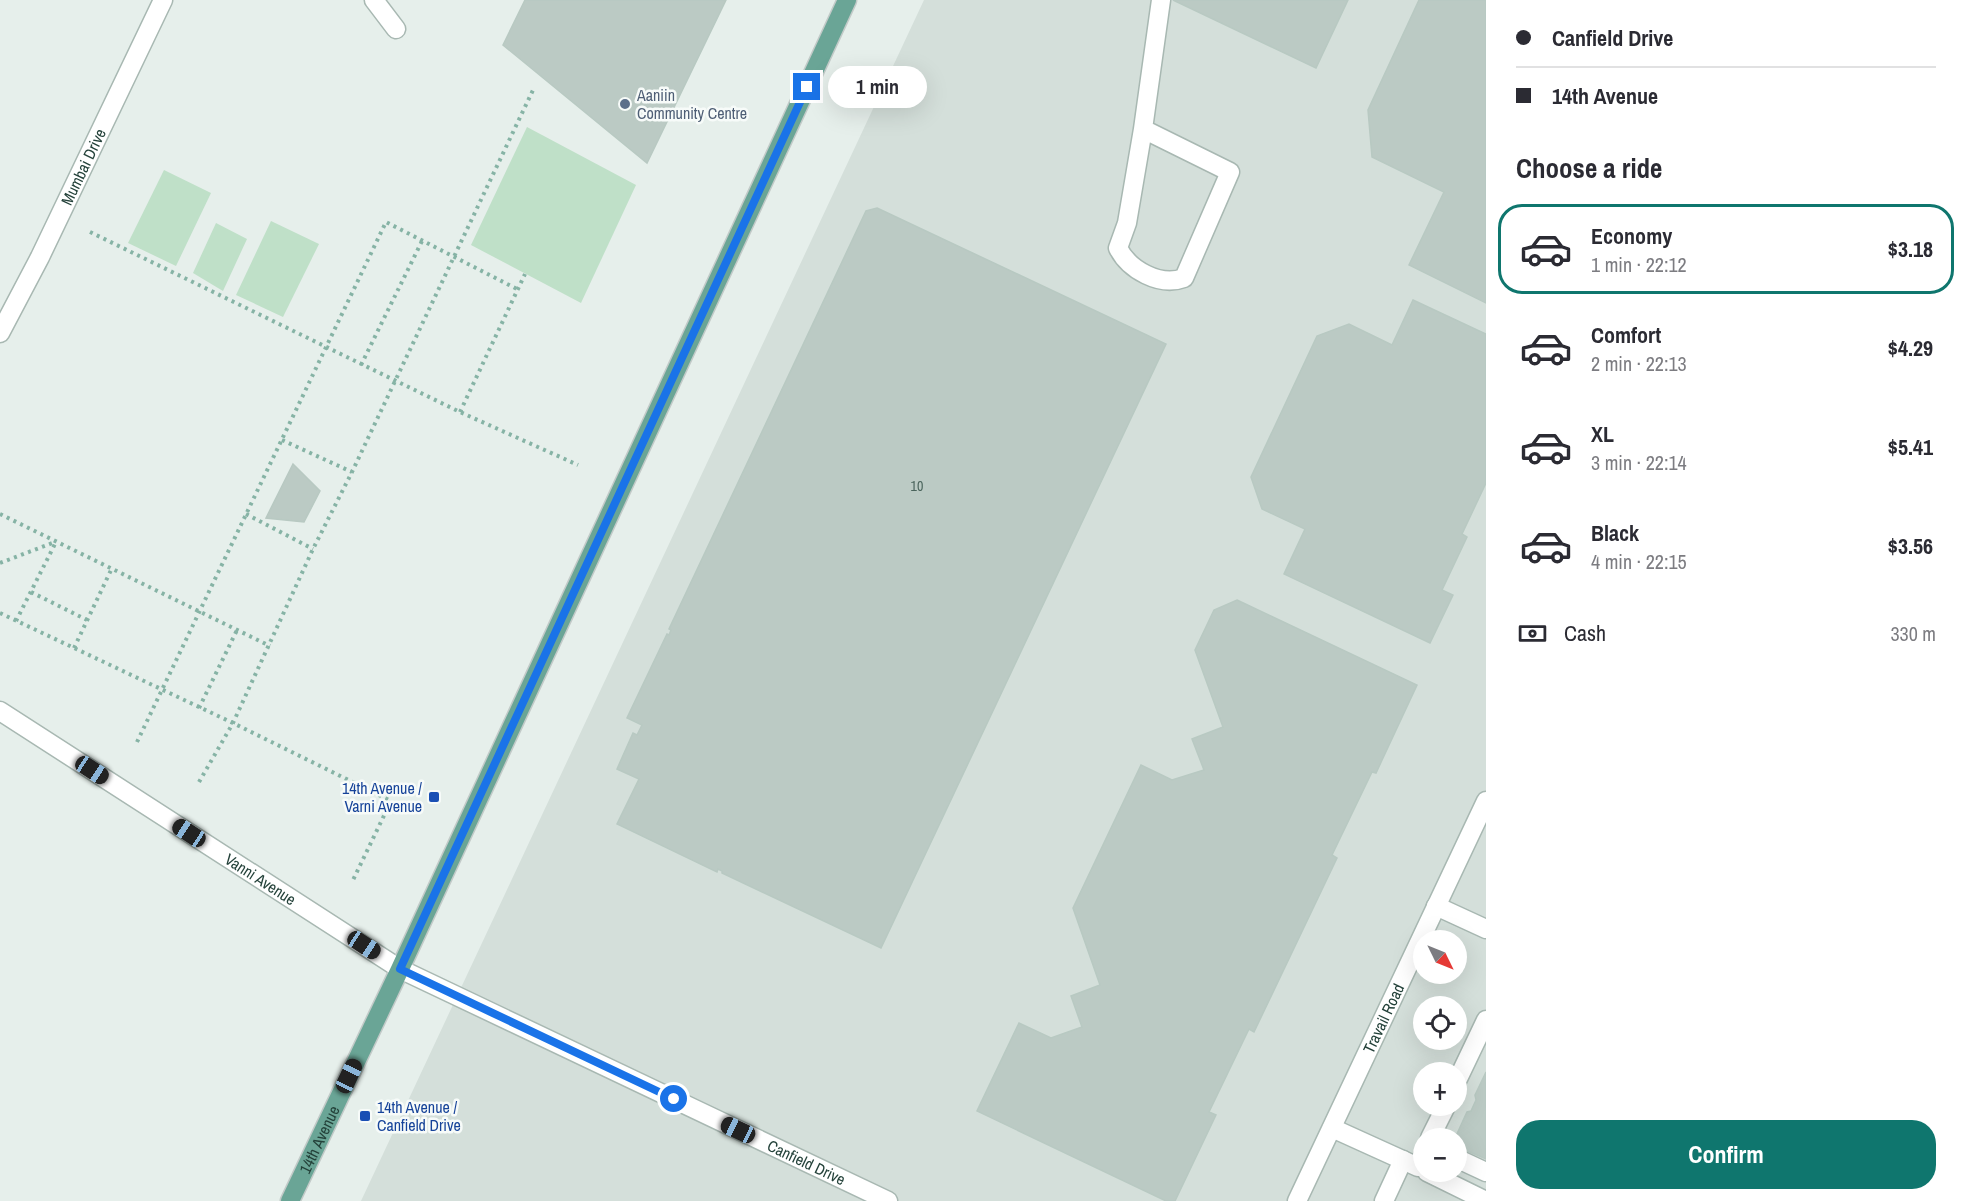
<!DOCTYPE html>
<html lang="en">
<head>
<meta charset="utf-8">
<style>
	:root { --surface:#fff; --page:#f2f2f3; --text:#2b2b33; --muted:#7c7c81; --line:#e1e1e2; --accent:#0f766e }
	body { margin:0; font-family:"Archivo Narrow",sans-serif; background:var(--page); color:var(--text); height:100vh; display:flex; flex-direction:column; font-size:22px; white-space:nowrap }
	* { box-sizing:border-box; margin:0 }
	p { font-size:20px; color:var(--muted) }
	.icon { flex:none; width:33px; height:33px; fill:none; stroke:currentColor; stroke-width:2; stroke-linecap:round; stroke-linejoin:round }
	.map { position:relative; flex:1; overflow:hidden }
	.side { display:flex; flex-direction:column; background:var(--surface); width:480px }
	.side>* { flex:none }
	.guide { display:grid; align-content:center; height:132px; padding:0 30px; background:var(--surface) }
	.needle { width:39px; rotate:133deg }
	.controls { position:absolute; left:1413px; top:930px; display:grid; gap:12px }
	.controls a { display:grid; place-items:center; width:54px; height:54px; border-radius:50%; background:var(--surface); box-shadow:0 6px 24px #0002; font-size:30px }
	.end { position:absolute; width:27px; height:27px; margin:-14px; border:8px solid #1a73e8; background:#fff; box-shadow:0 0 0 3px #fff }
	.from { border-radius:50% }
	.bubble { position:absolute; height:42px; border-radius:21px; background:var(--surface); box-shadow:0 6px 24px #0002; font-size:20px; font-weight:800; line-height:42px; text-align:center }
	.car { position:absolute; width:18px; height:36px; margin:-18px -9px; border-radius:8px; box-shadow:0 0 4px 2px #0007; background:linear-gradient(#222 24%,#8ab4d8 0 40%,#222 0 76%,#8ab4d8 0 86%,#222 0) }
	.guide b { display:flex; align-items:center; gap:21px; height:57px; font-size:22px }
	.guide b+b { border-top:2px solid var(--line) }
	.guide i { width:15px; height:15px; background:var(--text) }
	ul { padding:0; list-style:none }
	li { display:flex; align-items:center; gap:18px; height:90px; margin:0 12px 9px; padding:0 18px; border:3px solid transparent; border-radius:24px }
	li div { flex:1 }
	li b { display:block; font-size:22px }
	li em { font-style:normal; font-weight:800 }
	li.on { border-color:var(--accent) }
	li>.icon { width:54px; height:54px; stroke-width:1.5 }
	h2 { padding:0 30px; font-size:27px; line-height:72px }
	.pay { display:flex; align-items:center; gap:15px; height:66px; padding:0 30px; font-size:22px }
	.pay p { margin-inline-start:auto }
	.cta { display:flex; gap:12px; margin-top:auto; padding:12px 30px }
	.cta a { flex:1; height:69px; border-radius:24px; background:var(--accent); color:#fff; font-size:24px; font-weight:800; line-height:69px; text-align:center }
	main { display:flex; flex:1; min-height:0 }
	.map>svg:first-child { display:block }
	.built { fill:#d4dfda; fill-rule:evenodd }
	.green { fill:#bfe0c8 }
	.building { fill:#bbcac4; stroke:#b8c9c2; stroke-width:1.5 }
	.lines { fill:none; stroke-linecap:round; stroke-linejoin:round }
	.minor-casing { stroke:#a8b8b2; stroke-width:21 }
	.major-casing { stroke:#c2cac8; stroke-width:21 }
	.path { stroke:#86b3a5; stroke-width:4; stroke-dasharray:3 4.5; stroke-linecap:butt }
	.minor { stroke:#fff; stroke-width:18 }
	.major { stroke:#6aa596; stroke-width:18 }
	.route { stroke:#1a73e8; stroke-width:8 }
	.service-dot { fill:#5c6f8a; stroke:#f7fbf9; stroke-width:2 }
	.transit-dot { fill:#1a4fb4; stroke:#f7fbf9; stroke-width:2 }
	.labels { text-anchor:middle; stroke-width:5; stroke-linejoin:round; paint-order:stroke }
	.number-label { font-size:14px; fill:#4a645c }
	.service-label { font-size:16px; fill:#4e5e75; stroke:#f7fbf9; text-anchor:start }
	.street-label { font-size:16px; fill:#24423a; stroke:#f7fbf9 }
	.transit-label { font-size:16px; fill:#164399; stroke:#f7fbf9; text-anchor:end }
</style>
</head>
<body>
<main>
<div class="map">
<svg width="1486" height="1201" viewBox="0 0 1486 1201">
	<rect width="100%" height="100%" fill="#e6efeb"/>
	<!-- built -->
	<path class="built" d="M924,0H1486V1201H361ZM1424,940H1456V974H1424ZM1424,1006H1456V1040H1424ZM1424,1072H1456V1106H1424ZM1424,1138H1456V1172H1424Z"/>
	<!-- green -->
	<g class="green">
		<path d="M527,127L636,185L581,303L471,245Z"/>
		<path d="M164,170L211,193L176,266L128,243Z"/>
		<path d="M271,221L319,244L283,317L236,295Z"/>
		<path d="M216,223L247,239L223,291L193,273Z"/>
	</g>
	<!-- building -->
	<g class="building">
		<path d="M525,0H726L647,163L503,45Z"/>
		<path d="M1173,0H1348L1316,68Z"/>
		<path d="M1419,0H1486V303L1409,265L1444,192L1372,157L1368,110Z"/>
		<path d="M877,208L1166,344L881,948L722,873V871L718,869L717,872L617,824L639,779L617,769L633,733L637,735L642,725L627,718L667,634L669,635L671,630L669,629L866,211Z"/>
		<path d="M1413,300L1486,334V483L1462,534L1467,537L1442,590L1453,595L1430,643L1284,574L1305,529L1262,509L1251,477L1317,336L1349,324L1392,345Z"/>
		<path d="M293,464L320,491L304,522L266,518Z"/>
		<path d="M1237,600L1417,685L1376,773L1372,772L1332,855L1337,858L1254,1032L1249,1029L1209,1112L1216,1115L1175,1201H1166L977,1111L1019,1023L1051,1038L1082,1027L1071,996L1100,985L1073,908L1141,765L1172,780L1204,770L1192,739L1223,727L1195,650L1214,610Z"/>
		<path d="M1486,1072V1159L1456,1146L1458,1141L1456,1136L1467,1112L1471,1111L1476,1100L1475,1095Z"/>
	</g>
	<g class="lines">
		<defs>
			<g id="minor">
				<path d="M374,0L396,29"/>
				<path d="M1143,129L1230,172L1184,278C1160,287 1129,270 1118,248L1127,223L1143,129L1161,0"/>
				<path id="s1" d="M0,333L40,257L163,0"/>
				<path id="s2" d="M0,711L400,969L888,1201"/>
				<path d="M1436,906L1486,929"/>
				<path d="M1456,1083L1486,1020"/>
				<path d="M1332,1128L1418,1167L1424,1154"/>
				<path d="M1430,1138L1446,1106"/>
				<path d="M1456,1158L1486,1172"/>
				<path d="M1427,1172L1486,1201"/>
				<path id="s3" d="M1297,1201L1486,801"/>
				<path d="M1384,1201L1403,1160"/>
			</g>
			<g id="major">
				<path id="s4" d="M290,1201L400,969L847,0"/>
			</g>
		</defs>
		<!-- minor casing -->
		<use href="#minor" class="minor-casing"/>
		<!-- major casing -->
		<use href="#major" class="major-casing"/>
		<!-- path -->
		<g class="path">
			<path d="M90,232L460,412L578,465"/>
			<path d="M361,365L422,241"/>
			<path d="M460,412L525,274"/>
			<path d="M282,440L352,472"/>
			<path d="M0,514L270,646"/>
			<path d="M246,514L313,549"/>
			<path d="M0,563L55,542"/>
			<path d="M31,592L87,620"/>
			<path d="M0,613L233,723L391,801L353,880"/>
			<path d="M16,621L56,542"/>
			<path d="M74,648L112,568"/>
			<path d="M199,708L237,630"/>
			<path d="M137,742L386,222L517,289"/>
			<path d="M199,782L233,723L313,549L352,472L533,90"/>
		</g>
		<!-- minor -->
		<use href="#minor" class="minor"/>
		<!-- major -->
		<use href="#major" class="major"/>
	</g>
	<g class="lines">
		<!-- route -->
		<path class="route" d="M674,1099L400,969L807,87"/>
	</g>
	<!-- markers -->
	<circle class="service-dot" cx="625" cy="104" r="6"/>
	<g class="transit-dot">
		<rect x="428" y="791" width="12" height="12" rx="3"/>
		<rect x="359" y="1110" width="12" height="12" rx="3"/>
	</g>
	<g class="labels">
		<!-- number labels -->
		<g class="number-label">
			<text x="917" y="491">10</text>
		</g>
		<!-- service labels -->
		<g class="service-label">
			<text x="637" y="101">Aaniin<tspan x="637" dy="18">Community Centre</tspan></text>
		</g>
		<!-- street labels -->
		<g class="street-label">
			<text dy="6" stroke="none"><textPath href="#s1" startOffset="186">Mumbai Drive</textPath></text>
			<text dy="6" stroke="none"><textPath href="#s2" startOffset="310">Vanni Avenue</textPath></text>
			<text dy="6" stroke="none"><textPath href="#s3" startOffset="202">Travail Road</textPath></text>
			<text dy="6" stroke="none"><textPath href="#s4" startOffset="68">14th Avenue</textPath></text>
			<text dy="6" stroke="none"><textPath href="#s2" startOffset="926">Canfield Drive</textPath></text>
		</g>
		<!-- transit labels -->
		<g class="transit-label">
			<text x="422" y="794">14th Avenue /<tspan x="422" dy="18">Varni Avenue</tspan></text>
			<text x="377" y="1113" text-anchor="start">14th Avenue /<tspan x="377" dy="18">Canfield Drive</tspan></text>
		</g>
	</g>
</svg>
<div class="controls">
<a><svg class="needle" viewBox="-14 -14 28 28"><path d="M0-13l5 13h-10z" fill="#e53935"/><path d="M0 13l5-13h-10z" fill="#7c7c81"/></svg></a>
<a><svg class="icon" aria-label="locate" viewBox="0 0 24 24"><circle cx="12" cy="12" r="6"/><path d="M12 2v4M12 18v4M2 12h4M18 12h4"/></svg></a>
<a>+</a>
<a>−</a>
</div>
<i class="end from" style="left:674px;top:1099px"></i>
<i class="end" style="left:807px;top:87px"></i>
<div class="bubble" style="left:828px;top:66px;width:99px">1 min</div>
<i class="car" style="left:92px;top:770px;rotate:123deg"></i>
<i class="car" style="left:189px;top:833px;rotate:303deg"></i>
<i class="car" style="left:364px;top:945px;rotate:123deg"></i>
<i class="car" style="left:349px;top:1076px;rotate:25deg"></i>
<i class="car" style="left:738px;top:1130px;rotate:295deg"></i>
</div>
<section class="side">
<div class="guide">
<b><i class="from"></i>Canfield Drive</b>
<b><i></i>14th Avenue</b>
</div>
<h2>Choose a ride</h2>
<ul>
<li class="on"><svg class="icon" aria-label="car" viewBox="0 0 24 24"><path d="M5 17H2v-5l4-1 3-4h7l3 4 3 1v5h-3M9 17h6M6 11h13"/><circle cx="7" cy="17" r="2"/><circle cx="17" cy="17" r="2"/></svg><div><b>Economy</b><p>1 min · 22:12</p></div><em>$3.18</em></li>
<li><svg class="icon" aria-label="car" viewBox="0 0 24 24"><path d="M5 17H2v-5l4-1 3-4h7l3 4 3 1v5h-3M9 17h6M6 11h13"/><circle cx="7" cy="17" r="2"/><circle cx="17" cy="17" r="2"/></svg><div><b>Comfort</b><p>2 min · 22:13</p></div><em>$4.29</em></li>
<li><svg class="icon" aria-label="car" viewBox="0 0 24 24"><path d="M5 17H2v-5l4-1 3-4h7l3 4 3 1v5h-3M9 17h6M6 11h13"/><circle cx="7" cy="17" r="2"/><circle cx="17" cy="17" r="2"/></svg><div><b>XL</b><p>3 min · 22:14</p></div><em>$5.41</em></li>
<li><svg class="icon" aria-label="car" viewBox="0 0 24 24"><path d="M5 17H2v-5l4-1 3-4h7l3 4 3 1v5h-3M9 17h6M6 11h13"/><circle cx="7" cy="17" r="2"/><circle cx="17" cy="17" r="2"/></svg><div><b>Black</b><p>4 min · 22:15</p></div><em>$3.56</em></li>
</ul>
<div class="pay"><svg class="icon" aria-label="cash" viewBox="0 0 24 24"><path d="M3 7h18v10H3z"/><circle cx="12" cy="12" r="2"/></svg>Cash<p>330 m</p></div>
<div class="cta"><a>Confirm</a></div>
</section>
</main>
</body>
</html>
